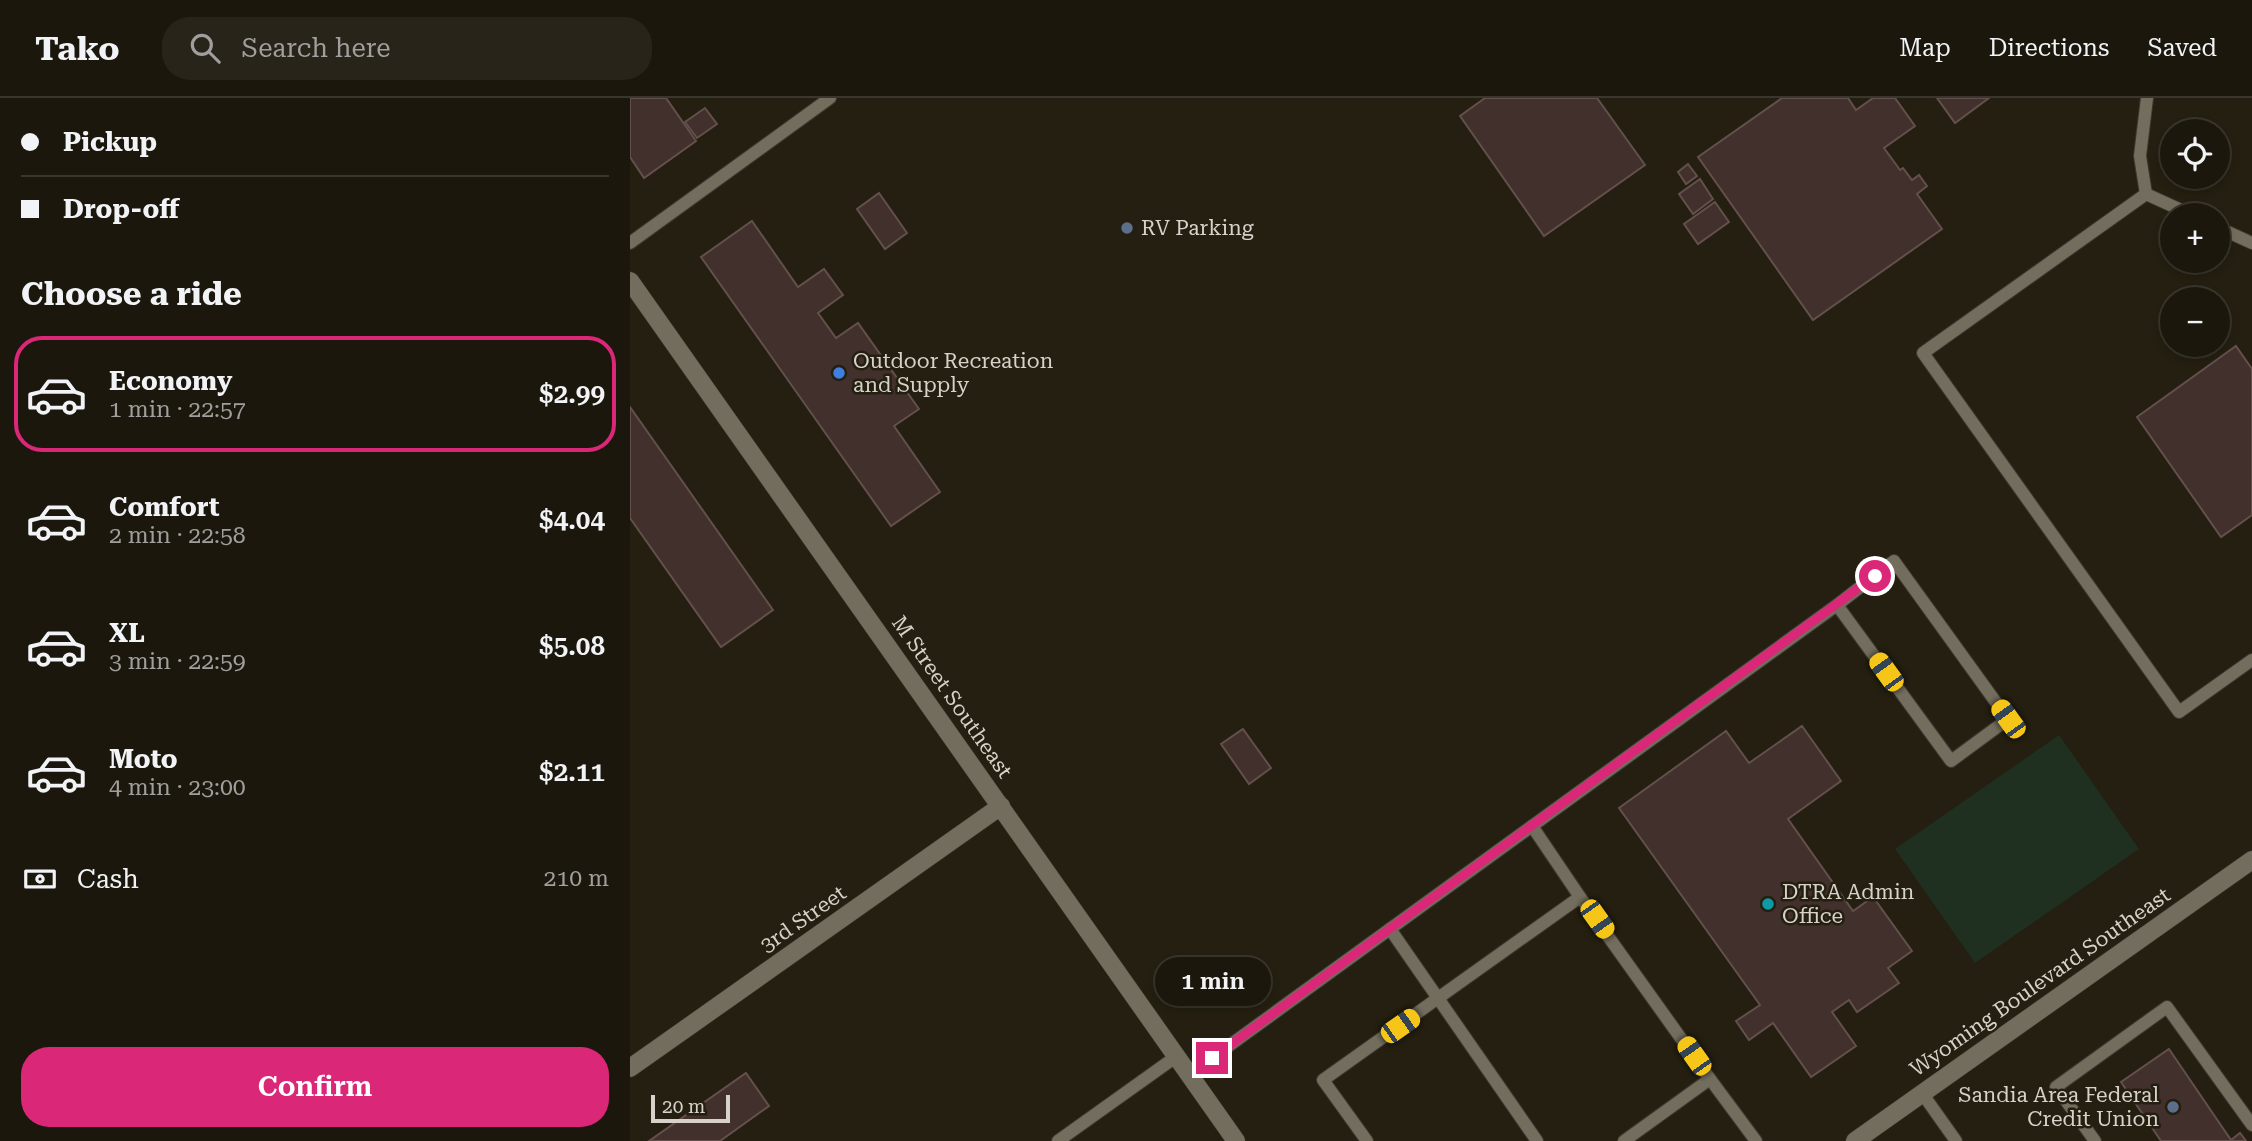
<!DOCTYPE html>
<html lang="en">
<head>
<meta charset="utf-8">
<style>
	:root { --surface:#1b170c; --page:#28241a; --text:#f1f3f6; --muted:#a09f9d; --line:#39362d; --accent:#db2777 }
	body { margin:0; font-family:"Roboto Serif",serif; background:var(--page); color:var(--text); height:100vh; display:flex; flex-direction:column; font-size:26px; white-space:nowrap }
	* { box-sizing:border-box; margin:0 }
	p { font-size:23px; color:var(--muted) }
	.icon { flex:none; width:38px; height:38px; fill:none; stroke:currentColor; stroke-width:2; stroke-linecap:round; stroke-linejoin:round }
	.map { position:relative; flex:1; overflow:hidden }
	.side { display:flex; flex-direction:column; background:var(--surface); width:630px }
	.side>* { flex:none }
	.top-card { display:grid; align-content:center; height:154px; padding:0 21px; background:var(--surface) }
	.fabs { position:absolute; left:1530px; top:21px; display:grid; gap:14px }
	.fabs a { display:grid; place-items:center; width:70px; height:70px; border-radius:50%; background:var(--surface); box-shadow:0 4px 10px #0003,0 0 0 2px var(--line); font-size:35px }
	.scale { position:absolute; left:21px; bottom:18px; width:79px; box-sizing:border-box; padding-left:7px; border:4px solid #d6d2c9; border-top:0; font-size:19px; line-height:24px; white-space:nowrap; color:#d6d2c9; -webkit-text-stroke:5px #241f10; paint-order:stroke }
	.end { position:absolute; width:32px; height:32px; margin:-16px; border:9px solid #db2777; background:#fff; box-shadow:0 0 0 4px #fff }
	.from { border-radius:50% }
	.bubble { position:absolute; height:49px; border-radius:24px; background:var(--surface); box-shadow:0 4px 10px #0003,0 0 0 2px var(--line); font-size:23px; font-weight:600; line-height:49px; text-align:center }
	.car { position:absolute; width:21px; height:42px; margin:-21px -10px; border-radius:9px; box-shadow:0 0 5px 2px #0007; background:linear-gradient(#f5c518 24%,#345 0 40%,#f5c518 0 76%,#345 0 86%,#f5c518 0) }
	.top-card b { display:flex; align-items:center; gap:24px; height:66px; font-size:26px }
	.top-card b+b { border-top:2px solid var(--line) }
	.top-card i { width:18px; height:18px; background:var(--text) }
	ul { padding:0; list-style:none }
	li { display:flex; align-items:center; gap:21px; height:116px; margin:0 14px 10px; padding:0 7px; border:4px solid transparent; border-radius:28px }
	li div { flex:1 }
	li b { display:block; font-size:26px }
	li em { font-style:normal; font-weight:600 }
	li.selected { border-color:var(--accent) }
	li>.icon { width:63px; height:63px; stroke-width:1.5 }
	h2 { padding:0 21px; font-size:32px; line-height:84px }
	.pay { display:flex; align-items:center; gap:18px; height:77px; padding:0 21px; font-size:26px }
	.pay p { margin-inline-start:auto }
	.action { display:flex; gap:14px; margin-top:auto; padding:14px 21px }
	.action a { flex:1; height:80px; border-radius:28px; background:var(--accent); color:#fff; font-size:28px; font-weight:600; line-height:80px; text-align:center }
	header { display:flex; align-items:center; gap:42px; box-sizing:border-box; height:98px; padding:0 35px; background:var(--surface); border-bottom:2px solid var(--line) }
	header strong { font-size:33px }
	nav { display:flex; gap:38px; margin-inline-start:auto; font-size:24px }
	.search { width:490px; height:63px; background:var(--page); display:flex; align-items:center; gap:18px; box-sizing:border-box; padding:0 24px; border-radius:28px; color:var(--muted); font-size:26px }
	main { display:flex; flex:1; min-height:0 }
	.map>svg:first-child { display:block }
	.green { fill:#1f2f20 }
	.building { fill:#41302c; stroke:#63504c; stroke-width:2 }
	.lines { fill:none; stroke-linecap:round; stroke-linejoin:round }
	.lane-casing { stroke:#3d3931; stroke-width:14 }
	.street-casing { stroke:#3d3931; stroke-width:19 }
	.secondary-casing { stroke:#3d3931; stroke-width:19 }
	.lane { stroke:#736d5d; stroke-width:12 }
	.street { stroke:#736d5d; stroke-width:18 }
	.secondary { stroke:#736d5d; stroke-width:18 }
	.route { stroke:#db2777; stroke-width:9 }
	.service-dot { fill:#5c6f8a; stroke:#241f10; stroke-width:2.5 }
	.shop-dot { fill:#3f7fe0; stroke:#241f10; stroke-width:2.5 }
	.culture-dot { fill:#0f9aa8; stroke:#241f10; stroke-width:2.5 }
	.labels { text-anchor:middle; stroke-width:5; stroke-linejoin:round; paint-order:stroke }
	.poi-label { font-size:21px; fill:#d6d2c9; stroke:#241f10; text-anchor:start }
	.street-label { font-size:21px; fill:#d6d2c9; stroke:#241f10 }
</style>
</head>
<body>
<header>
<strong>Tako</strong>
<div class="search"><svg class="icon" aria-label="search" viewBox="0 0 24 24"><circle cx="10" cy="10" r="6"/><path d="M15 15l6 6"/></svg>Search here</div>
<nav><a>Map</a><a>Directions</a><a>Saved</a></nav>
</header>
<main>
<section class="side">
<div class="top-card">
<b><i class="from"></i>Pickup</b>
<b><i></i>Drop-off</b>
</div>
<h2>Choose a ride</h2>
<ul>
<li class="selected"><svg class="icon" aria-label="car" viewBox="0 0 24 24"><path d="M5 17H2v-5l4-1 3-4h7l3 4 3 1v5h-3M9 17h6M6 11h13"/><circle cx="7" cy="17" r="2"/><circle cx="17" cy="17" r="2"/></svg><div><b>Economy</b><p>1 min · 22:57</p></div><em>$2.99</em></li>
<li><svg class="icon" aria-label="car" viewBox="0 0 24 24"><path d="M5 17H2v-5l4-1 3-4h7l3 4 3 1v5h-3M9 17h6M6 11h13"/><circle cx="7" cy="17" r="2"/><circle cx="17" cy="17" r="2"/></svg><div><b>Comfort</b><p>2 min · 22:58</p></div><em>$4.04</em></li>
<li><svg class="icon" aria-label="car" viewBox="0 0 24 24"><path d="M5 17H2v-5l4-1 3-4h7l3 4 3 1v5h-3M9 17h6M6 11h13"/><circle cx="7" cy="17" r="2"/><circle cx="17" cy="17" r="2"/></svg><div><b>XL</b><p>3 min · 22:59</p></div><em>$5.08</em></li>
<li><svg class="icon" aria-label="car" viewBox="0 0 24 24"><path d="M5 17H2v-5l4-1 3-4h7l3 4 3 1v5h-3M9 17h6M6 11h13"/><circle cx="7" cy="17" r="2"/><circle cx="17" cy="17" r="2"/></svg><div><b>Moto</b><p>4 min · 23:00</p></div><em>$2.11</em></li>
</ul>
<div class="pay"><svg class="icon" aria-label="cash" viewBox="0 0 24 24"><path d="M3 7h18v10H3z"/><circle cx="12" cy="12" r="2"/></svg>Cash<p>210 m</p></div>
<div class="action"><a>Confirm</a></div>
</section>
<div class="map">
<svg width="1622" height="1043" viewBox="0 0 1622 1043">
	<rect width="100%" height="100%" fill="#241f10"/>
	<!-- green -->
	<path class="green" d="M1429,637L1509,751L1345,865L1265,751Z"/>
	<!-- building -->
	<g class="building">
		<path d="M0,0H36L66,43L14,80L0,59Z"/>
		<path d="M855,0H967L1015,67L914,138L830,18Z"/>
		<path d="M1152,0H1218L1226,12L1243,0H1265L1285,28L1254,50L1270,72L1273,70L1282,82L1289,77L1297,88L1287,96L1312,131L1183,222L1068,59Z"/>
		<path d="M1307,0H1359L1325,25Z"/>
		<path d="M75,10L87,26L67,40L55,24Z"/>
		<path d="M1058,66L1067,78L1056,86L1048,74Z"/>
		<path d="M1070,81L1083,101L1063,116L1049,96Z"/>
		<path d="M249,95L277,135L255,151L227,111Z"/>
		<path d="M1085,104L1099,124L1068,146L1054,126Z"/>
		<path d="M122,123L168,189L194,171L213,197L188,215L206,240L228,225L289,311L264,328L310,394L261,428L71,159Z"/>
		<path d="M1606,248L1622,271V417L1591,439L1507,319Z"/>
		<path d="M0,309L143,512L91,549L0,420Z"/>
		<path d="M1172,628L1211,683L1158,721L1223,813L1243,799L1282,853L1258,870L1269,885L1227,914L1219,902L1202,914L1226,948L1181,979L1143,925L1119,942L1106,923L1130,907L989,710L1096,633L1119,665Z"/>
		<path d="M613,631L641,670L619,686L591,646Z"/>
		<path d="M1539,951L1601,1042L1610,1035L1616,1043H1531L1491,984Z"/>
		<path d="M116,975L139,1008L90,1043H19Z"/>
	</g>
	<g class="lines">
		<defs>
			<g id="lane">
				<path d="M1516,96L1293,255L1549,614L1622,562"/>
				<path d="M1516,96L1510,58L1517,0"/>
				<path d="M1516,96L1562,117"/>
				<path d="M1587,129L1622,145"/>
				<path d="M0,145L200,0"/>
				<path d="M902,728L950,799"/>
				<path d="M760,831L907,1043"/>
				<path d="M560,976L1207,507L1264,463L1378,621L1321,663L1207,507"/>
				<path d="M1080,981L1126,1043"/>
				<path d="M1292,995L1326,1043"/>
				<path d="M428,1043L547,958"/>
				<path d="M737,1043L693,982L950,799L1080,981L994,1043"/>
				<path d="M1465,1043L1426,989L1537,909L1622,1027"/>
			</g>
			<g id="street">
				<path d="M0,183L606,1043"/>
				<path d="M0,970L371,708"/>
			</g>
			<path id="secondary" d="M1225,1043L1622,762"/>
		</defs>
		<!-- lane casing -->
		<use href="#lane" class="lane-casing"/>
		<!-- street casing -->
		<use href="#street" class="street-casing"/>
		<!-- secondary casing -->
		<use href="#secondary" class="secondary-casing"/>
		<!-- lane -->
		<use href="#lane" class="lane"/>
		<!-- street -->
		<use href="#street" class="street"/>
		<!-- secondary -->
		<use href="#secondary" class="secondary"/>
	</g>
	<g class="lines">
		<!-- route -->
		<path class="route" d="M582,960L1245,478"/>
	</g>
	<!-- markers -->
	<g class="service-dot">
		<circle cx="497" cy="130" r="7"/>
		<circle cx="1543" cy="1009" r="7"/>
	</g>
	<circle class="shop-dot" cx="209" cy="275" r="7"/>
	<circle class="culture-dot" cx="1138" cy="806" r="7"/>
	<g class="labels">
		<!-- poi labels -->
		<g class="poi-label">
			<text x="511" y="137">RV Parking</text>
			<text x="223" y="270">Outdoor Recreation<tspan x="223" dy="24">and Supply</tspan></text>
			<text x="1152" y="801">DTRA Admin<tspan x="1152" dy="24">Office</tspan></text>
			<text x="1529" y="1004" text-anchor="end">Sandia Area Federal<tspan x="1529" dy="24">Credit Union</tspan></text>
		</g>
		<!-- street labels -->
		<g class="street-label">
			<text transform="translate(322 599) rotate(55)" y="7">M Street Southeast</text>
			<text transform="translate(173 821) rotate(-35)" y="7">3rd Street</text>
			<text transform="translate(1410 884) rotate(-35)" y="7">Wyoming Boulevard Southeast</text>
		</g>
	</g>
</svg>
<div class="fabs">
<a><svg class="icon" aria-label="locate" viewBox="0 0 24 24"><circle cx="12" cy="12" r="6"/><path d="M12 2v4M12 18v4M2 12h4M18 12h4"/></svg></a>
<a>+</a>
<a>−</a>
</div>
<div class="scale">20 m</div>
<i class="end from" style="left:1245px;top:478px"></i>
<i class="end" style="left:582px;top:960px"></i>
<div class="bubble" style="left:525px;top:859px;width:116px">1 min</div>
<i class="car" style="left:1256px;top:574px;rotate:324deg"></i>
<i class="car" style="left:1378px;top:621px;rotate:324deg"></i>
<i class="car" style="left:967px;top:821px;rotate:145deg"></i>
<i class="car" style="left:770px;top:928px;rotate:55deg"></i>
<i class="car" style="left:1064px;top:958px;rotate:325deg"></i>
</div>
</main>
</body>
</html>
